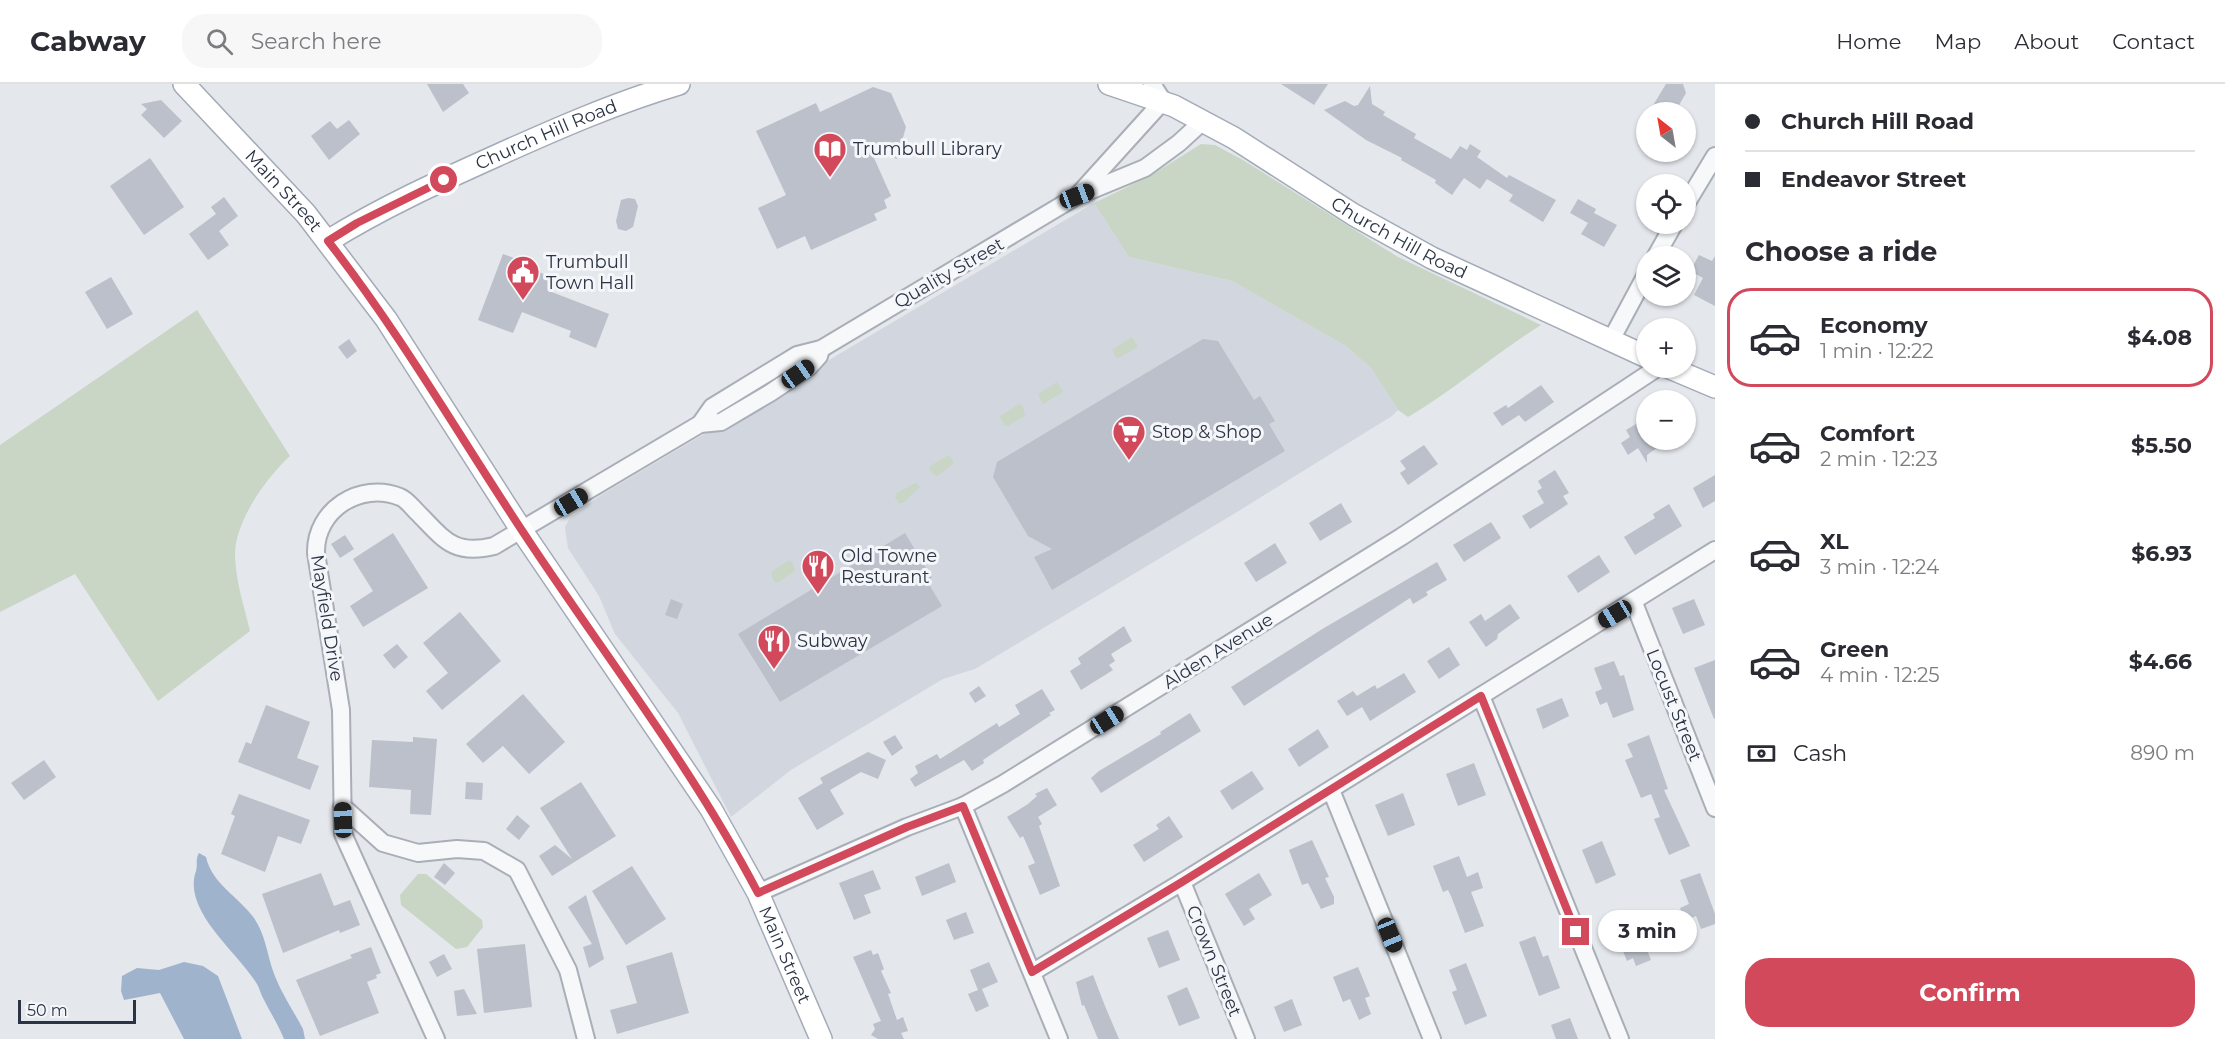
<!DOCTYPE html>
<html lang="en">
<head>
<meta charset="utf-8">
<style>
	:root { --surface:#fff; --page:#f7f7f7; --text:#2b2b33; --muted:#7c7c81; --line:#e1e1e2; --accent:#d1495b }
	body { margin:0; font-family:Montserrat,sans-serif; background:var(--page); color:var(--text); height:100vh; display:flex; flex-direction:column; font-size:22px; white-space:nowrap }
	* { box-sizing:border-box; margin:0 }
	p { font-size:20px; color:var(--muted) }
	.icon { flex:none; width:33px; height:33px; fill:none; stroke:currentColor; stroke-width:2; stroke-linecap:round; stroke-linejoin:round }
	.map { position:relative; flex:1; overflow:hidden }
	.panel { display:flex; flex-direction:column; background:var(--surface); width:510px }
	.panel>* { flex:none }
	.top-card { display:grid; align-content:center; height:132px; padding:0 30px; background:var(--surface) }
	.needle { width:39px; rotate:329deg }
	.fabs { position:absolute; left:1636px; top:18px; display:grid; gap:12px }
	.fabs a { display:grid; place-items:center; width:60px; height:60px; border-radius:50%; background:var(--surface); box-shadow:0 2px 4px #0004; font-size:30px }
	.scale { position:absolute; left:18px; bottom:15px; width:118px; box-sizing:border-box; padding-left:6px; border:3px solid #2b3445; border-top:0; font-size:16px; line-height:21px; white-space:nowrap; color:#2b3445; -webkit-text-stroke:4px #f4f6f9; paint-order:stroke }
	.end { position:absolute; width:27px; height:27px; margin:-14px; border:8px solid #d1495b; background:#fff; box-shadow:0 0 0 3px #fff }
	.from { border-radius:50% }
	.bubble { position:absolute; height:42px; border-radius:21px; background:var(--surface); box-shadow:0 2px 4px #0004; font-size:20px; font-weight:700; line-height:42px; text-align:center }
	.car { position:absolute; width:18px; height:36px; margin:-18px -9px; border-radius:8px; box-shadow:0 0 4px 2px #0007; background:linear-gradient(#222 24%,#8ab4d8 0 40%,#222 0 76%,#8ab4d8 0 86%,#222 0) }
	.top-card b { display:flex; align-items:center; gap:21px; height:57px; font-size:22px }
	.top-card b+b { border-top:2px solid var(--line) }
	.top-card i { width:15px; height:15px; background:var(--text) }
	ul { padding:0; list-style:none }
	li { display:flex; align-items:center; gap:18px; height:99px; margin:0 12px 9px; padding:0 18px; border:3px solid transparent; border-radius:24px }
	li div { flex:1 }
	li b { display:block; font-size:22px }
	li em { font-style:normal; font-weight:700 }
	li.selected { border-color:var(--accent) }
	li>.icon { width:54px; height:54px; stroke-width:1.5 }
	h2 { padding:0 30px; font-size:27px; line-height:72px }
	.pay { display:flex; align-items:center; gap:15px; height:66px; padding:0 30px; font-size:22px }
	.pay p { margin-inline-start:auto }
	.button { display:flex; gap:12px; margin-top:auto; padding:12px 30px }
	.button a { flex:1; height:69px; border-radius:24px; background:var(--accent); color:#fff; font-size:24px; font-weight:700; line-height:69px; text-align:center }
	header { display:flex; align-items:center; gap:36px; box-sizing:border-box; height:84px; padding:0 30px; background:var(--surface); border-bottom:2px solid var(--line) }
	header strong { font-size:28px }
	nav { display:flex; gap:33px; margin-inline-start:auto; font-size:21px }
	.search { width:420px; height:54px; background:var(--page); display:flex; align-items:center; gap:15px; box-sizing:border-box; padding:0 21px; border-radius:24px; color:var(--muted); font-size:22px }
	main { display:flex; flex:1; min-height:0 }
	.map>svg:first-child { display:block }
	.built { fill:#d2d6de }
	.green { fill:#c9d6c5 }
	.water { fill:#9fb4cc }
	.building { fill:#bbc0ca }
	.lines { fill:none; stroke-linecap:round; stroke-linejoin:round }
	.minor-casing { stroke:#a9aeb7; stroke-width:20 }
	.major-casing { stroke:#a3abb8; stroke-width:24 }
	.minor { stroke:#f7f8fa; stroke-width:16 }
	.major { stroke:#fff; stroke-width:21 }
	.route { stroke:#d1495b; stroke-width:8 }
	.labels { text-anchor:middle; stroke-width:6; stroke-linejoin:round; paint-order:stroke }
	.street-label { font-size:18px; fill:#2b3445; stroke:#f4f6f9 }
	.poi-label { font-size:18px; fill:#2b3445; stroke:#f4f6f9; text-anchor:start }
</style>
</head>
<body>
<header>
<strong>Cabway</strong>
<div class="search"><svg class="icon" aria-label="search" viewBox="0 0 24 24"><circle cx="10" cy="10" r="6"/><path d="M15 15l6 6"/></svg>Search here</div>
<nav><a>Home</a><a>Map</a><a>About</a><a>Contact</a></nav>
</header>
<main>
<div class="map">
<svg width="1715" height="955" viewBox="0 0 1715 955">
	<rect width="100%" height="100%" fill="#e4e7ec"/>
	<!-- built -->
	<path class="built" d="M1094,119L1129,173L1232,197L1297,234L1346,262L1371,284L1398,326L1392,332L1237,428L975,585L943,595L791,686L731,733L678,629L615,550L599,512L568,464L565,443L570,434L601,411Z"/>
	<!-- green -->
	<g class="green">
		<path d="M1201,60L1215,61L1243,76L1398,173L1541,241C1495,270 1454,306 1408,333L1398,326L1371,284L1346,262L1232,197L1129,173L1094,119L1150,92Z"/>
		<path d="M197,226L290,372C266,394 236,436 235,469C235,495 244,522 250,547L158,617L75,490L0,528V361Z"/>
		<path d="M1132,253L1138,263L1117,275L1112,266Z"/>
		<path d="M1057,298L1063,308L1043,320L1038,310Z"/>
		<path d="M1019,320L1023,322L1025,332L1008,342L1004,341L1000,332Z"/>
		<path d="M949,371L954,379L938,392L934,391L929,385L930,382Z"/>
		<path d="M915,399L920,403L903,419H899L895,413L897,409Z"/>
		<path d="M788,477L792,478L795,487L777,499L774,498L771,488Z"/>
		<path d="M418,790H426L482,836L483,843L467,863L456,865L401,821L400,811Z"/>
	</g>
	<!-- water -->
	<g class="water">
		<path d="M199,769L206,773C212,800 239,813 254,834C265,850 267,869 273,887C280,907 293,926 303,945L305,955H284C278,940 270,928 263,914C260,908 259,902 255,897C236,867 182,826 196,787C198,780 195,776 199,769Z"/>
		<path d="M184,878L203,882L218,892L242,955H184L160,909L124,916L121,907L122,892L137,884L159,886Z"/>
	</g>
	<!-- building -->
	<g class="building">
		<path d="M427,0H463L469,9L443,28Z"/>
		<path d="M1281,0H1328L1314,21Z"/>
		<path d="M1666,0H1683L1686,9L1675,28H1649Z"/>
		<path d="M1370,2L1372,20L1385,28L1383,31L1416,50L1414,54L1451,75L1460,62L1467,66L1470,60L1481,67L1477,73L1507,94L1509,91L1556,116L1543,138L1509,117L1513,111L1487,95L1480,105L1464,94L1452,111L1435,99L1436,96L1401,76L1402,74L1366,56L1324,26L1345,17L1354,22L1358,21Z"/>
		<path d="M873,3L891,9L906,43L897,75L870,65L891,112L884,116L887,124L874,130L877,136L811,166L805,152L777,165L758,124L786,111L756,47L816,19L820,28Z"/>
		<path d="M161,16L182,37L164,54L141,31L147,25L141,20Z"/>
		<path d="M349,36L360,50L329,76L311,52L330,37L337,45Z"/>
		<path d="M150,74L184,123L144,151L110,102Z"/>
		<path d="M224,113L238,132L219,147L229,161L208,176L189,150L216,130L211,123Z"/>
		<path d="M628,114L635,115L638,122L633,143L626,147L618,145L616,137L621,116Z"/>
		<path d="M1578,115L1596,125L1594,129L1617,141L1604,163L1581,150L1588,139L1570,129Z"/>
		<path d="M503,170L538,183L536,187L554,194L549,207L609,230L596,264L569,253L571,247L522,228L513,249L478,236Z"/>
		<path d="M1699,171L1712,177L1715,172V222L1694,211L1703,194L1690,187Z"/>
		<path d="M111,193L133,230L107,245L85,208Z"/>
		<path d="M349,255L357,267L347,275L338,263Z"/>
		<path d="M1203,255L1218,257L1254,316L1260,312L1275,337L1269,340L1285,367L1052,506L1034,473L1052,465L1028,452L993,393L997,378Z"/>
		<path d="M1541,301L1554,318L1525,338L1519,331L1502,342L1493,329L1506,321L1508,324Z"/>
		<path d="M1641,337L1647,346V356H1653L1658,363L1647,371V379L1638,364L1628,371L1621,359L1630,353L1626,346Z"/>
		<path d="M1424,361L1438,380L1408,401L1400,389L1406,385L1400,377Z"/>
		<path d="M1555,386L1569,409L1563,412L1568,420L1530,445L1522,432L1544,419L1537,407L1542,404L1538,397Z"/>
		<path d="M1715,391V417L1703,424L1693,404Z"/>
		<path d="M1341,419L1352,438L1320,457L1309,439Z"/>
		<path d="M1669,420L1682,442L1635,471L1624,453L1655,434L1653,430Z"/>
		<path d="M1491,438L1501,454L1464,478L1453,461Z"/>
		<path d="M393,449L428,504L363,543L350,522L373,507L353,475Z"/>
		<path d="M905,449L932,494L927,497L942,522L780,618L738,550Z"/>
		<path d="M345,451L354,465L340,474L331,460Z"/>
		<path d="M1275,459L1287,479L1256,498L1244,479Z"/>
		<path d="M1599,471L1610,488L1578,509L1567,492Z"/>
		<path d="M1437,478L1447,496L1426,508L1428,511L1413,520L1410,514L1244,622L1231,603L1324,544Z"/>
		<path d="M671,515L683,520L677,535L665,531Z"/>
		<path d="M1694,515L1705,541L1683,550L1672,524Z"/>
		<path d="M1510,520L1520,534L1498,550L1497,555L1486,563L1469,538L1481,530L1485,537Z"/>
		<path d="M460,528L501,577L442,626L426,607L448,589L423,559Z"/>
		<path d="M1124,542L1132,557L1111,570L1115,577L1109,581L1113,586L1081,606L1070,587L1081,580L1078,574Z"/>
		<path d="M397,560L408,573L394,585L383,571Z"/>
		<path d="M1449,563L1460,581L1439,595L1427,577Z"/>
		<path d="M1715,576V634L1714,635L1694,584Z"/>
		<path d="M1614,577L1620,592L1624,591L1634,626L1613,634L1607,618L1600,621L1595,608L1602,605L1594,584Z"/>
		<path d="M1404,589L1416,608L1370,637L1362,623L1347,632L1337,617L1353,607L1357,612L1375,601L1377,605Z"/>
		<path d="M979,602L986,612L975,619L969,609Z"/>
		<path d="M1042,605L1055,626L1049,629L1051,631L983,676L984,679L972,687L964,676L915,703L910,695L918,689L915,682L937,670L940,675L997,639L999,643L1020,630L1015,621Z"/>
		<path d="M523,610L565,658L529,690L503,662L483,679L466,660Z"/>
		<path d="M1562,614L1569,632L1543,645L1536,625Z"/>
		<path d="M266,621L310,638L297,674L319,682L310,706L238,678L246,658L251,660Z"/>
		<path d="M1190,629L1201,647L1101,709L1091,694L1099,687L1161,650L1160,648Z"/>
		<path d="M1318,645L1329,663L1299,683L1288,665Z"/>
		<path d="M895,651L903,664L892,672L883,658Z"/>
		<path d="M1649,651L1668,705L1664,706L1690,762L1669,771L1654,735L1660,733L1651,710L1641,714L1625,676L1633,673L1627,660Z"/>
		<path d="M413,653L437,655L431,731L410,730L411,706L369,703L372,656L413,658Z"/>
		<path d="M868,668L886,676L878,695L861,688L830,706L844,730L817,746L798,714L823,699L820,694Z"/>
		<path d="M44,676L56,693L24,716L11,699Z"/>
		<path d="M1474,679L1486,711L1458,722L1446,690Z"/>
		<path d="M1252,687L1264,705L1232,726L1220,707Z"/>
		<path d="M466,698L483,699L482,716L465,715Z"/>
		<path d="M581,698L616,752L552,792L539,772L555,761L572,775L540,724Z"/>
		<path d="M1047,704L1057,721L1038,733L1042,740L1039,742L1060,802L1040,811L1028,782L1035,779L1023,752L1020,754L1007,733L1028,720L1037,712L1035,710Z"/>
		<path d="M1403,709L1415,741L1388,752L1375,721Z"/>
		<path d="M239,710L310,736L301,760L278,752L265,788L221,770L235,732L231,730Z"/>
		<path d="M517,731L530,742L519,756L506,745Z"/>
		<path d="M1169,732L1183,753L1144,778L1133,761L1159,745L1156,741Z"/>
		<path d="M1312,756L1329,793L1325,794L1334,813V820L1321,825L1308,799L1302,801L1289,766Z"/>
		<path d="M1602,757L1616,791L1596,800L1582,766Z"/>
		<path d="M1459,772L1467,793L1478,788L1483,804L1471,808L1484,842L1465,849L1451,812L1448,806L1443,808L1433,782Z"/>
		<path d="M444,779L455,789L445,801L434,793Z"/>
		<path d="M949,779L956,798L922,812L915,793Z"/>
		<path d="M632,782L666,835L626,861L592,807Z"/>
		<path d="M873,786L881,805L864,811L871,829L854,836L839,799Z"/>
		<path d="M321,789L334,822L350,816L360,841L340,849L339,846L283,869L262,810Z"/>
		<path d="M1259,789L1272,811L1249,825L1255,835L1244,842L1225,810Z"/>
		<path d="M1700,789L1715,830V840L1701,845L1696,832L1685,837L1680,824L1689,820L1680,796Z"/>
		<path d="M586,811L604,875L589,884L583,863L592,860L568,823Z"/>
		<path d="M966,828L974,849L954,856L946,836Z"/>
		<path d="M1639,831L1645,846L1640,848L1651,876L1636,882L1633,874L1627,877L1613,842Z"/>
		<path d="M1168,846L1180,876L1159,884L1147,854Z"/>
		<path d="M1535,852L1543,873L1548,871L1560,904L1539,912L1519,858Z"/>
		<path d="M525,860L532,923L484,929L477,865Z"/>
		<path d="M371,863L381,889L376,891L377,894L367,898L379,929L320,952L296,896L352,874L350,871Z"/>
		<path d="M871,866L873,871L878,869L884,885L881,887L891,909L888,910L897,936L903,933L908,947L901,949L904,955H878L871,951L875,945L873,940L881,937L853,873Z"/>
		<path d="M672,868L689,929L617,950L610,926L637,919L626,882Z"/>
		<path d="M444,870L452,885L437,893L429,878Z"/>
		<path d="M989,878L998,898L982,905L989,922L976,928L968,910L978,906L970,886Z"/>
		<path d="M1466,879L1487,932L1465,941L1452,908L1457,906L1449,886Z"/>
		<path d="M1358,883L1370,912L1365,914L1371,930L1359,936L1350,915L1343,918L1333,893Z"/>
		<path d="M1093,891L1105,922L1119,955H1098L1084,921L1082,922L1076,898Z"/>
		<path d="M1187,903L1200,934L1179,942L1167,912Z"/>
		<path d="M464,905L477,930L457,932L454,907Z"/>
		<path d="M1292,915L1302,941L1284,948L1274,923Z"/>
		<path d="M1570,934L1578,955H1556L1551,941Z"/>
	</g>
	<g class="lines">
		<defs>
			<g id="minor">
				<path d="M1078,111L1163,17L1152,0"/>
				<path d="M1686,120L1715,72"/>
				<path d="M1656,172L1674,140"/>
				<path d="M1611,256L1647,189"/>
				<path d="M700,340L721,338L770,309L809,283L819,272L821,265"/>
				<path d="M1634,519L1715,724"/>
				<path d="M1481,612L1620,955"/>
				<path d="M1331,706L1432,955"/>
				<path d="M342,722L383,759L418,769L457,765L484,767L517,786L568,886L586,955"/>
				<path d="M963,722L1059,955"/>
				<path d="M1182,798L1246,955"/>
				<path d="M758,809L907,743L963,722L1003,700L1401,453L1657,284"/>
				<path d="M1033,888L1182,798L1715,466"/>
				<path d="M436,955L343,750L341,626L316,469C315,426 360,397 400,413C406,415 412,423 417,428C444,455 453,472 494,462L700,340L712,323L797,271L821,265L1077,112L1145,84L1179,59L1203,37"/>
			</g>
			<g id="major">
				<path id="s1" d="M184,0L306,130L386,235L522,447L711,725L758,809L821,955"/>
				<path id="s2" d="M1109,0L1174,22L1234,54L1354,131L1432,174L1647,273"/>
				<path id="s3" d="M328,157C381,124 438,98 496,72C556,45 615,19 679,0"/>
				<path d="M1670,284L1715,303"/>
			</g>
		</defs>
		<!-- minor casing -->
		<use href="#minor" class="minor-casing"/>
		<!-- major casing -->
		<use href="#major" class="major-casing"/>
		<!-- minor -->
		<use href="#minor" class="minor"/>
		<!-- major -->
		<use href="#major" class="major"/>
	</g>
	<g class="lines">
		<!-- route -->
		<path class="route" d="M444,96L357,139L328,157C400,249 458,350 523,448C602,568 691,681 758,809L907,743L963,722L1032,888L1182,798L1481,612L1576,848"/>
	</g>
	<!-- icons -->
	<defs>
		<symbol id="library-pin" viewBox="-11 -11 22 30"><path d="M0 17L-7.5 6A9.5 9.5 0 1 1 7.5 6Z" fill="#d1495b" stroke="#f4f6f9"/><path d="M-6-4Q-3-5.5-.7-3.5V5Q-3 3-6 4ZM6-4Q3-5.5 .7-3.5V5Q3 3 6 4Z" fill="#fff"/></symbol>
		<symbol id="civic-pin" viewBox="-11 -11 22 30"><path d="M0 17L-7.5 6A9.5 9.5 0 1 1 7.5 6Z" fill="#d1495b" stroke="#f4f6f9"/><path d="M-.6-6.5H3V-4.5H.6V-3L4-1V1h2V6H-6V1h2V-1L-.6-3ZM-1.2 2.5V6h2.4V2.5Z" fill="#fff"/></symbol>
		<symbol id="supermarket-pin" viewBox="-11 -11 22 30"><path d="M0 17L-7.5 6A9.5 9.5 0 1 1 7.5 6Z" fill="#d1495b" stroke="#f4f6f9"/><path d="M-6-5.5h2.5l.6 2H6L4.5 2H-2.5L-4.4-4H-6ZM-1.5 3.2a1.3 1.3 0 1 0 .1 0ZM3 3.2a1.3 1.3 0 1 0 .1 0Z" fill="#fff"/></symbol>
		<symbol id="restaurant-pin" viewBox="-11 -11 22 30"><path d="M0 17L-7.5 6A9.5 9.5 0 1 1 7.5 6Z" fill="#d1495b" stroke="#f4f6f9"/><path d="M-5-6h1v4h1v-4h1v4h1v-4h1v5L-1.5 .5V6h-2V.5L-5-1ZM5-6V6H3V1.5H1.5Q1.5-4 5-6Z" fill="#fff"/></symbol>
	</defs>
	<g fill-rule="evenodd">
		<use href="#library-pin" x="811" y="46" width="38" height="52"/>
		<use href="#civic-pin" x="504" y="169" width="38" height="52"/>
		<use href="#supermarket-pin" x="1110" y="329" width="38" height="52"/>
		<use href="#restaurant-pin" x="799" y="463" width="38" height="52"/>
		<use href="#restaurant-pin" x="755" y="538" width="38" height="52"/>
	</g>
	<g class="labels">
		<!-- street labels -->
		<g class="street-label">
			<text dy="6" stroke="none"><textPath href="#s3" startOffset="243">Church Hill Road</textPath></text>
			<text dy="6" stroke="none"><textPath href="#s1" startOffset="146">Main Street</textPath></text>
			<text dy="6" stroke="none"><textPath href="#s2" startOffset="330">Church Hill Road</textPath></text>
			<text transform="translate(949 189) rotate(-30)" y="6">Quality Street</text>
			<text transform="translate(327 534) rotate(81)" y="6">Mayfield Drive</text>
			<text transform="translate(1218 567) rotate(-32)" y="6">Alden Avenue</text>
			<text transform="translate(1674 621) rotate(68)" y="6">Locust Street</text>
			<text dy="6" stroke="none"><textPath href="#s1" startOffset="1062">Main Street</textPath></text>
			<text transform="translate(1214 877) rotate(68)" y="6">Crown Street</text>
		</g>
		<!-- poi labels -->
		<g class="poi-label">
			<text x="853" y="71">Trumbull Library</text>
			<text x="546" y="184">Trumbull<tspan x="546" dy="21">Town Hall</tspan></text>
			<text x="1152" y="354">Stop &amp; Shop</text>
			<text x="841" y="478">Old Towne<tspan x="841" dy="21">Resturant</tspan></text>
			<text x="797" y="563">Subway</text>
		</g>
	</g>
</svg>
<div class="fabs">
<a><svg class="needle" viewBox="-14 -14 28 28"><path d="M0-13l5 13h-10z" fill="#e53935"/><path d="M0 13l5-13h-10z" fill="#7c7c81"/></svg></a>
<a><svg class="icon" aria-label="locate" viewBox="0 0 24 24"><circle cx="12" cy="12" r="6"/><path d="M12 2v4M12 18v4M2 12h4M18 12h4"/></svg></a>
<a><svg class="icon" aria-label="layers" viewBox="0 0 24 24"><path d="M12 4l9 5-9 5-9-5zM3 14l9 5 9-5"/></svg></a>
<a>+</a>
<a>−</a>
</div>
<div class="scale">50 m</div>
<i class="end from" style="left:444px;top:96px"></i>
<i class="end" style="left:1576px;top:848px"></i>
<div class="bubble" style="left:1598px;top:826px;width:99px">3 min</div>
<i class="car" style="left:1077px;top:112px;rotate:69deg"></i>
<i class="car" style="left:798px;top:290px;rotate:55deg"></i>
<i class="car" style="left:571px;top:418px;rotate:59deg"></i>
<i class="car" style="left:1615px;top:530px;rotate:239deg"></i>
<i class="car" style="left:1107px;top:636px;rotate:58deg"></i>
<i class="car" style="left:343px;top:736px;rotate:358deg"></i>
<i class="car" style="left:1390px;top:851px;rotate:158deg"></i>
</div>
<section class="panel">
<div class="top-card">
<b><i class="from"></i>Church Hill Road</b>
<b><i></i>Endeavor Street</b>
</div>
<h2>Choose a ride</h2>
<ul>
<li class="selected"><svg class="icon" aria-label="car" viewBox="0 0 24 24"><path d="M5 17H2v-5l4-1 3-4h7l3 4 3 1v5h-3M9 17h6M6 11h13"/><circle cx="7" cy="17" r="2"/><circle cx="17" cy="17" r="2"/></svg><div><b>Economy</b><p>1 min · 12:22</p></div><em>$4.08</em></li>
<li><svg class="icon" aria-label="car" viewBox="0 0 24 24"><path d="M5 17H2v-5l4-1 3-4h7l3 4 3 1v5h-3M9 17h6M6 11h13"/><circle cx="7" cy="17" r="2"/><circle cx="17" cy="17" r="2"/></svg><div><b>Comfort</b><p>2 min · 12:23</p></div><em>$5.50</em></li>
<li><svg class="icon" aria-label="car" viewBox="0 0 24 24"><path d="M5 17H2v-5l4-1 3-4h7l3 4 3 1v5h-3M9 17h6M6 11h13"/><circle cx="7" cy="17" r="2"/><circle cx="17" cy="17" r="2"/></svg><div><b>XL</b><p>3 min · 12:24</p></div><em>$6.93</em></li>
<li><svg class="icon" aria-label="car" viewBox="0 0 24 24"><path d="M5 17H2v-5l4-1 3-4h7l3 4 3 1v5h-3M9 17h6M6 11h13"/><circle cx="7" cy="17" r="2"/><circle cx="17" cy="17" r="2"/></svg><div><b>Green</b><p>4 min · 12:25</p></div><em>$4.66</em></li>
</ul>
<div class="pay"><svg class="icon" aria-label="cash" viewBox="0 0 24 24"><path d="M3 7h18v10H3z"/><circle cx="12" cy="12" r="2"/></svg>Cash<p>890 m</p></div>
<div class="button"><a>Confirm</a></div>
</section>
</main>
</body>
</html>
